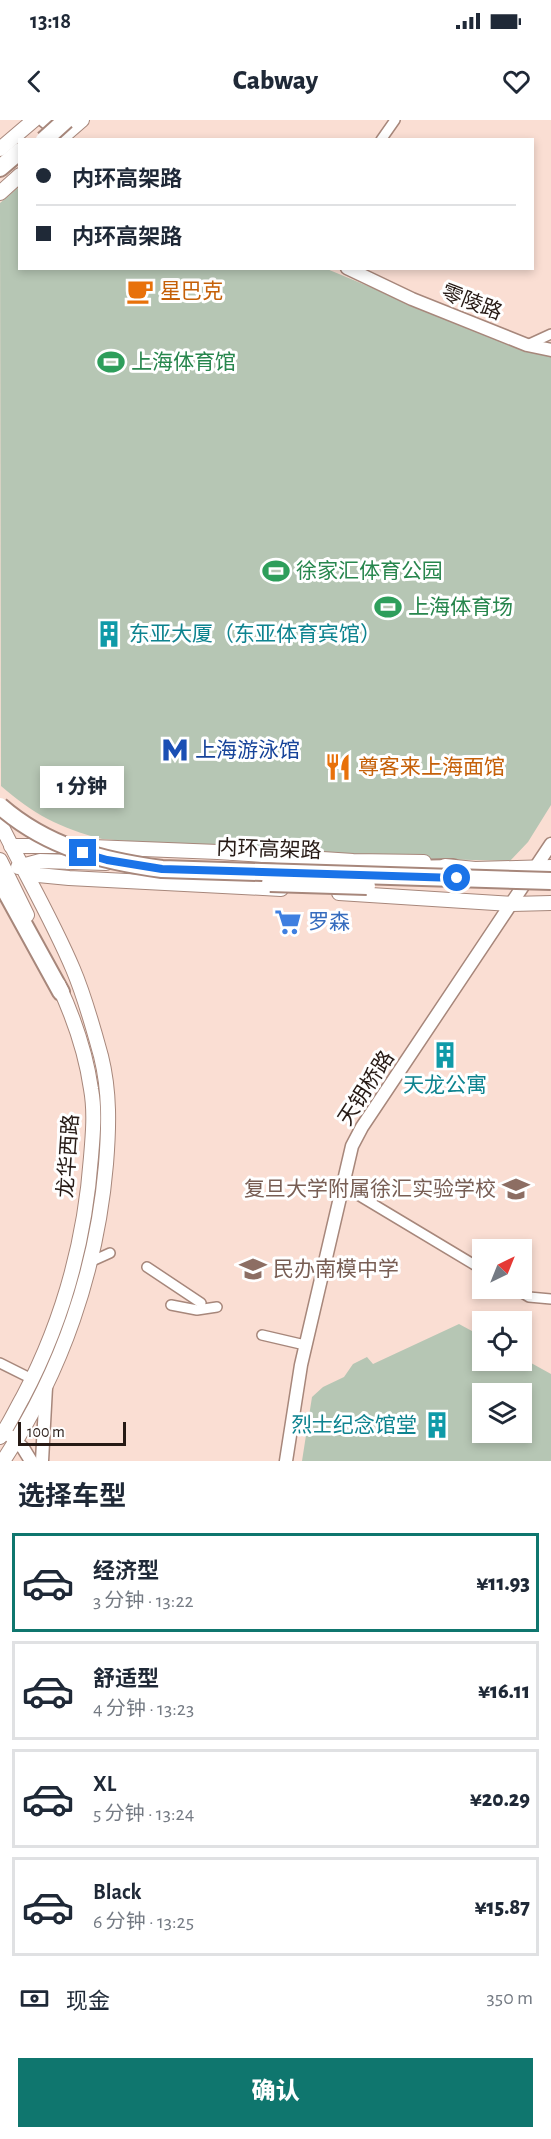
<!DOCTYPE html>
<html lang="zh">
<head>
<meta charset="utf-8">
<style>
	:root { --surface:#fff; --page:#f6f6f7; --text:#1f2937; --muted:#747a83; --line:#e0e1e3; --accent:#0f766e }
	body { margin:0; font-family:"Alegreya Sans","Noto Sans SC",sans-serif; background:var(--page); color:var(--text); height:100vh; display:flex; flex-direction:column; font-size:22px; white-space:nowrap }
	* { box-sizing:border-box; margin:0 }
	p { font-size:20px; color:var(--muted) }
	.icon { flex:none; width:33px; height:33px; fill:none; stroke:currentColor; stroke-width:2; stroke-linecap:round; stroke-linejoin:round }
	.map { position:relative; height:1341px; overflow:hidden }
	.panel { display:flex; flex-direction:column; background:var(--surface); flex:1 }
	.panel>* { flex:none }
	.banner { position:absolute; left:18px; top:18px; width:516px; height:132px; border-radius:0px; box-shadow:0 3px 9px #0003; display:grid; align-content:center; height:132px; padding:0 18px; background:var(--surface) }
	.needle { width:39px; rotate:43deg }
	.tools { position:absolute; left:472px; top:1119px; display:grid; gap:12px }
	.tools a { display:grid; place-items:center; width:60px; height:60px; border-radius:0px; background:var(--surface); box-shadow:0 3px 9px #0003; font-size:30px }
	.scale { position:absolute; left:18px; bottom:15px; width:108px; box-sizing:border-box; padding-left:6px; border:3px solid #261a15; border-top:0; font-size:16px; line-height:21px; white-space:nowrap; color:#261a15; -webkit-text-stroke:4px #fff; paint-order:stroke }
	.end { position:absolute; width:27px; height:27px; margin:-14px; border:8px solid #1a73e8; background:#fff; box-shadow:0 0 0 3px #fff }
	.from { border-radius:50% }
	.bubble { position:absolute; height:42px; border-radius:0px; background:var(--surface); box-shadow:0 3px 9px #0003; font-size:20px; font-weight:800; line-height:42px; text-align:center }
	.banner b { display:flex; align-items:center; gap:21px; height:57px; font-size:22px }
	.banner b+b { border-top:2px solid var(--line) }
	.banner i { width:15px; height:15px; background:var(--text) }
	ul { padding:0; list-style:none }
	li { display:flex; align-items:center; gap:18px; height:99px; margin:0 12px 9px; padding:0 6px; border:3px solid var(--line); border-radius:0px }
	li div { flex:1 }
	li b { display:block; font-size:22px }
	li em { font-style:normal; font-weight:800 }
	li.selected { border-color:var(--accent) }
	li>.icon { width:54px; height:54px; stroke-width:1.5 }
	h2 { padding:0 18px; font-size:27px; line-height:72px }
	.pay { display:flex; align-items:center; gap:15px; height:66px; padding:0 18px; font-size:22px }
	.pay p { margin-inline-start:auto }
	.primary-button { display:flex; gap:12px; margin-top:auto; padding:12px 18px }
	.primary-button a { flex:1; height:69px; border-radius:0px; background:var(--accent); color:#fff; font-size:24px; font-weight:800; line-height:69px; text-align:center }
	.status { display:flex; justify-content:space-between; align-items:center; height:42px; padding:0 30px; background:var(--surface); direction:ltr }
	.status svg { height:16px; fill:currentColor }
	header { display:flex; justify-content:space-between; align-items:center; height:78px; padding:0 18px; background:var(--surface); font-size:27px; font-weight:800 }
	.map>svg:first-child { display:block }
	.green { fill:#b6c6b4; fill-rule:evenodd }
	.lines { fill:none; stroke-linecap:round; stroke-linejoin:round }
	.street-casing { stroke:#a7877b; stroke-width:12 }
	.secondary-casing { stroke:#a7877b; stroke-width:15 }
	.primary-casing { stroke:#a7877b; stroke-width:16 }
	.highway-casing { stroke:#a7877b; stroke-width:20 }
	.street { stroke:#fff; stroke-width:9 }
	.secondary { stroke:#fff; stroke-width:12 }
	.primary { stroke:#fff; stroke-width:14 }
	.highway { stroke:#fff; stroke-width:16 }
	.highway-bridge-casing { stroke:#a7877b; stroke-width:20; stroke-linecap:butt }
	.highway-bridge { stroke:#fff; stroke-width:16 }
	.route { stroke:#1a73e8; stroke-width:8 }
	.labels { text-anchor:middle; stroke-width:6; stroke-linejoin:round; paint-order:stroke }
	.food-label { font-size:21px; fill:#c56008; stroke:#fff; text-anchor:start }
	.street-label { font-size:21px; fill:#261a15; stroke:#fff }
	.leisure-label { font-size:21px; fill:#27864d; stroke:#fff; text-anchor:start }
	.culture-label { font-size:21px; fill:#0d838f; stroke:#fff; text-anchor:start }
	.transit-label { font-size:21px; fill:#164399; stroke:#fff; text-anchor:start }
	.shop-label { font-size:21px; fill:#366cbe; stroke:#fff; text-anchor:start }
	.education-label { font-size:21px; fill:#785e54; stroke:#fff; text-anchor:end }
</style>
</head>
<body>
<div class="status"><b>13:18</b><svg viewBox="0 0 49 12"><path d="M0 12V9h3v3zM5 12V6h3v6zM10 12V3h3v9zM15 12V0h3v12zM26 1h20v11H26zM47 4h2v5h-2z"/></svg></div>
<header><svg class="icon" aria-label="back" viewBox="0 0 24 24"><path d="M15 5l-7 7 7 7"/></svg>Cabway<svg class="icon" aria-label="heart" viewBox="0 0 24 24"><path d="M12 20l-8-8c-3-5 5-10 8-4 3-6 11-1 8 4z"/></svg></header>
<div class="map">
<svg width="551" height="1341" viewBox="0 0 551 1341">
	<rect width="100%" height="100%" fill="#faded3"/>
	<!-- green -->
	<g class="green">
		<path d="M19,67L20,148L327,149L495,219L551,237V685L528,722L510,741L325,736L102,719C60,708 33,694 1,666L0,83Z"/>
		<path d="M459,1204L483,1217V1240H522V1238L551,1254V1341H302L312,1277L323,1267L344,1257L353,1244L367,1237L373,1244ZM483,1274H522V1312H483Z"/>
	</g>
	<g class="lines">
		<defs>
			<g id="street">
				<path d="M381,20L395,0"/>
				<path d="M527,225L551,214"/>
				<path d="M343,1066L483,1150"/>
				<path d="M90,1142L110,1133"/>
				<path d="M147,1147L201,1183"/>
				<path d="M514,1168L529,1177L551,1179"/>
				<path d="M171,1185L197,1190L217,1187"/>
				<path d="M262,1215L305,1225"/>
				<path d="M0,1243L32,1259"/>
			</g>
			<g id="secondary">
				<path d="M43,0L61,15"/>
				<path d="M347,148L412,179L527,225L551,230"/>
				<path d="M10,1316L23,1328L31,1341"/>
				<path d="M42,1341L46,1267"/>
				<path d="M286,1341L301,1245L352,1026L362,1007L551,724"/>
			</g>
			<g id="primary">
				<path d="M59,20L82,0"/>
				<path d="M0,29L34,0"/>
				<path d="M0,73L20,55"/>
				<path d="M0,703C24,752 52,799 73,849C85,877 93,907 101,936C110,972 109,1007 106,1044C97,1150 62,1252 3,1341"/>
				<path d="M11,726H67L218,732L353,741L424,742"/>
				<path d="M0,740L27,795"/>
				<path d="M21,746L38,755L69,758L281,769"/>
				<path d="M445,746L475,749L551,747"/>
				<path d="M18,747L40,741L106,743"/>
				<path d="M339,773L512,784L551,783"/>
				<path d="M0,1317C9,1305 15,1291 23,1277C62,1203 85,1120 91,1037C93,1014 95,991 91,969C86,934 73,896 58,864"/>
			</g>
			<g id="highway">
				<path d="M0,48L20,31"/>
				<path d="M409,749L453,748"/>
				<path d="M0,761L61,872"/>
			</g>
		</defs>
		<!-- street casing -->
		<use href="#street" class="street-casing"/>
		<!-- secondary casing -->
		<use href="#secondary" class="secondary-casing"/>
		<!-- primary casing -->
		<use href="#primary" class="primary-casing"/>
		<!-- highway casing -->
		<use href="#highway" class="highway-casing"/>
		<!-- street -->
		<use href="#street" class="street"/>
		<!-- secondary -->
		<use href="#secondary" class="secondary"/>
		<!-- primary -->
		<use href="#primary" class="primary"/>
		<!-- highway -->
		<use href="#highway" class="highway"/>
		<defs>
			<g id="highway-bridge">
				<path d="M44,20L66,0"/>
				<path d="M0,686C47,727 102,741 162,749L551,761"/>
				<path d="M270,763L367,766"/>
			</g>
		</defs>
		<!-- highway-bridge casing -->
		<use href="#highway-bridge" class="highway-bridge-casing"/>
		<!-- highway-bridge -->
		<use href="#highway-bridge" class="highway-bridge"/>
	</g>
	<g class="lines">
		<!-- route -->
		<path class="route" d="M83,733L107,740L162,749L457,758"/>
	</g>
	<!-- icons -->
	<defs>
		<symbol id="cafe-bare" viewBox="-9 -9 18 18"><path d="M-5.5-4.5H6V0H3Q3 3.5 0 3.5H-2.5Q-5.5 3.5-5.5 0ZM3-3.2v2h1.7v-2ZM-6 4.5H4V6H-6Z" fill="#e8710a" stroke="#fff" stroke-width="2.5" paint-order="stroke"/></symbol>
		<symbol id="stadium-bare" viewBox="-9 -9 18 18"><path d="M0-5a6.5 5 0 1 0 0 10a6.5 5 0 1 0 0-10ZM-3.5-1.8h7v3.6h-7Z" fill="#2e9e5b" stroke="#fff" stroke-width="2.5" paint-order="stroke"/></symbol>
		<symbol id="building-bare" viewBox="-9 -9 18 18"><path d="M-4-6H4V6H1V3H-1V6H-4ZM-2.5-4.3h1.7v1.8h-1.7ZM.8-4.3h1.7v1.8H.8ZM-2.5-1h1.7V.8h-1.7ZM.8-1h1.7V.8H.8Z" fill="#0f9aa8" stroke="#fff" stroke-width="2.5" paint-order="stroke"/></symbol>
		<symbol id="metro-bare" viewBox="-9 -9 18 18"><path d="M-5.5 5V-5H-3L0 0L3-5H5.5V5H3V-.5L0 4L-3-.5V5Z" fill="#1a4fb4" stroke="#fff" stroke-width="2.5" paint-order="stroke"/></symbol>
		<symbol id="restaurant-bare" viewBox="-9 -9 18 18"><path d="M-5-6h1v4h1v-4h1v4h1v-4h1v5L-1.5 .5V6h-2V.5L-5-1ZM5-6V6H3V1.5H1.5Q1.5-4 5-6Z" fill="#e8710a" stroke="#fff" stroke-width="2.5" paint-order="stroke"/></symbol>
		<symbol id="supermarket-bare" viewBox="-9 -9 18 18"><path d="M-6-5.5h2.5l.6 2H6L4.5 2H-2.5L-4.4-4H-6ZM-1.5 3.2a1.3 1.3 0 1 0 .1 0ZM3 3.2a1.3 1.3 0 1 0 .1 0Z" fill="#3f7fe0" stroke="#fff" stroke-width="2.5" paint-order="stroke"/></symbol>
		<symbol id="school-bare" viewBox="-9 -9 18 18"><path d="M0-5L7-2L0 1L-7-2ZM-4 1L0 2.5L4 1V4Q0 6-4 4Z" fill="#8d6e63" stroke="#fff" stroke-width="2.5" paint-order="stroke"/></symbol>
	</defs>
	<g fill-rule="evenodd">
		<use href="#cafe-bare" x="121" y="152" width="38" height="38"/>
		<use href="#stadium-bare" x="92" y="223" width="38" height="38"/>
		<use href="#stadium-bare" x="257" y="432" width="38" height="38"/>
		<use href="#stadium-bare" x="369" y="468" width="38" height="38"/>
		<use href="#building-bare" x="90" y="495" width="38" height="38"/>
		<use href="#metro-bare" x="156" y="611" width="38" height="38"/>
		<use href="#restaurant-bare" x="319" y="628" width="38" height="38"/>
		<use href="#supermarket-bare" x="269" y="783" width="38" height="38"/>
		<use href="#building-bare" x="426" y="916" width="38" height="38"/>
		<use href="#school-bare" x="497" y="1050" width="38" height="38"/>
		<use href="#school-bare" x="234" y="1130" width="38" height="38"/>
		<use href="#building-bare" x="418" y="1286" width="38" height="38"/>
	</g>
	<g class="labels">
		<!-- food labels -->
		<g class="food-label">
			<text x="160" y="178">星巴克</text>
			<text x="358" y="654">尊客来上海面馆</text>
		</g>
		<!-- street labels -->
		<g class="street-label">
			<text transform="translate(472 182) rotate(21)" y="7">零陵路</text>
			<text transform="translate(269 729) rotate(2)" y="7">内环高架路</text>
			<text transform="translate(366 968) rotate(-57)" y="7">天钥桥路</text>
			<text transform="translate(68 1036) rotate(-86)" y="7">龙华西路</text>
		</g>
		<!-- leisure labels -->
		<g class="leisure-label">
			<text x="131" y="249">上海体育馆</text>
			<text x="296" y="458">徐家汇体育公园</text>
			<text x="408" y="494">上海体育场</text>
		</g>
		<!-- culture labels -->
		<g class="culture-label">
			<text x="129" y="521">东亚大厦（东亚体育宾馆）</text>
			<text x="445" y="972" text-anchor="middle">天龙公寓</text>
			<text x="417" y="1312" text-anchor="end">烈士纪念馆堂</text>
		</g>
		<!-- transit labels -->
		<g class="transit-label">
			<text x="195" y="637">上海游泳馆</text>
		</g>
		<!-- shop labels -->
		<g class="shop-label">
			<text x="308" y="809">罗森</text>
		</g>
		<!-- education labels -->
		<g class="education-label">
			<text x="496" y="1076">复旦大学附属徐汇实验学校</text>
			<text x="273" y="1156" text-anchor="start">民办南模中学</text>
		</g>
	</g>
</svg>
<div class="tools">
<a><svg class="needle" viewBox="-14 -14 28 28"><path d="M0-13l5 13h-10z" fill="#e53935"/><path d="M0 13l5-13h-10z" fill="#747a83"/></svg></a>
<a><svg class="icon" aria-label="locate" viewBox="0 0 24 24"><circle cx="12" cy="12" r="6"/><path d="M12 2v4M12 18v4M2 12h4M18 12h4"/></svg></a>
<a><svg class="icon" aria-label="layers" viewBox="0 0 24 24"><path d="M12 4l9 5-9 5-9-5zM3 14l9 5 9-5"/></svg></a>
</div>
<div class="scale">100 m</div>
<i class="end from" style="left:457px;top:758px"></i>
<i class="end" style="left:83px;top:733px"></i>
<div class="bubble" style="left:40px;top:646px;width:84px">1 分钟</div>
<div class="banner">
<b><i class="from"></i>内环高架路</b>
<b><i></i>内环高架路</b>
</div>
</div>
<section class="panel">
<h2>选择车型</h2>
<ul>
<li class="selected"><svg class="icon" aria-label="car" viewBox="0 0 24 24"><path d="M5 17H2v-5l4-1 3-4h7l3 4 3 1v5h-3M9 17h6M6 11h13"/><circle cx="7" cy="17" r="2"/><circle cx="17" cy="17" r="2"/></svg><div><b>经济型</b><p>3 分钟 · 13:22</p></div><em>¥11.93</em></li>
<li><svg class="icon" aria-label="car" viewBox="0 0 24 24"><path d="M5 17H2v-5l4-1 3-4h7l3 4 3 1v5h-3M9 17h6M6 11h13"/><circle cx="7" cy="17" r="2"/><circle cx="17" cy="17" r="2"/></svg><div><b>舒适型</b><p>4 分钟 · 13:23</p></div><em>¥16.11</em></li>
<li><svg class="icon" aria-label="car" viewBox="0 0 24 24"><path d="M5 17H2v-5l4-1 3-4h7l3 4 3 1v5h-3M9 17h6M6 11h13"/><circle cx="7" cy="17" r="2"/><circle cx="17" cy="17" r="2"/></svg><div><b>XL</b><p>5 分钟 · 13:24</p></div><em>¥20.29</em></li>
<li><svg class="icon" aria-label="car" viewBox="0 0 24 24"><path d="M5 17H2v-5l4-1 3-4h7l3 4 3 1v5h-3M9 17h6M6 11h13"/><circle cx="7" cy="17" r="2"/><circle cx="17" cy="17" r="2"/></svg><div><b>Black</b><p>6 分钟 · 13:25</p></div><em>¥15.87</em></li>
</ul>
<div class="pay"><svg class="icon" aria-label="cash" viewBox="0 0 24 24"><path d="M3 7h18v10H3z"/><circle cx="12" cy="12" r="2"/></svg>现金<p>350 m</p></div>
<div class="primary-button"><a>确认</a></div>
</section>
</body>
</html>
